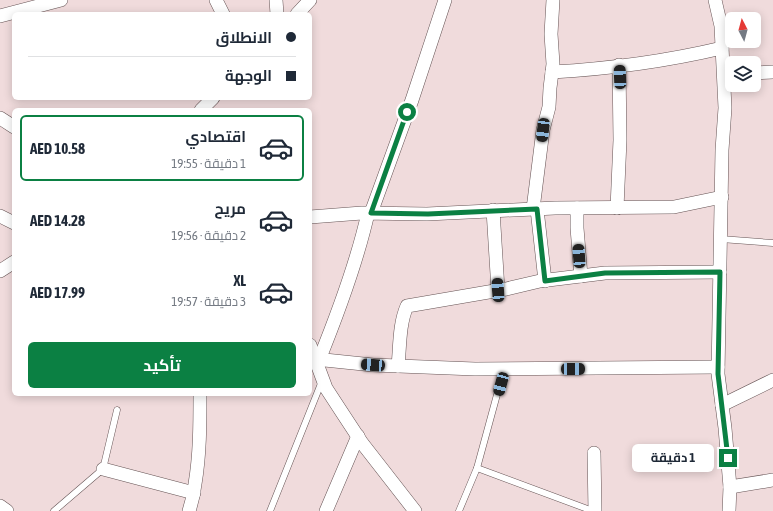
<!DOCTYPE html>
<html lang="ar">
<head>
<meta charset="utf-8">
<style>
	:root { --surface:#fff; --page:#f2f2f3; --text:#1f2937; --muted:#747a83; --line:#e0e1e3; --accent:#0b8043 }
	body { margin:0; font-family:"Asap Condensed",Cairo,sans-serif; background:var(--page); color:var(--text); direction:rtl; height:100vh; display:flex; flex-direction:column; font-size:15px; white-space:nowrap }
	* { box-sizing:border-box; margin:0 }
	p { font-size:13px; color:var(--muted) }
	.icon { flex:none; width:22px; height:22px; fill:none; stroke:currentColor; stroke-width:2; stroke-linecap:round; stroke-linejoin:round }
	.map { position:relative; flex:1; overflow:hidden; direction:ltr }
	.drawer { position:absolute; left:12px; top:108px; width:300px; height:288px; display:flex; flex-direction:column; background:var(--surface); border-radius:6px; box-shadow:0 2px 10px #0003; direction:rtl }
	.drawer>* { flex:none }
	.banner { position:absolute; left:12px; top:12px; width:300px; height:88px; border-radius:6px; box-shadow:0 2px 10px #0003; direction:rtl; display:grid; align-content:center; height:88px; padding:0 16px; background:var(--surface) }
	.needle { width:26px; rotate:354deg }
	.fabs { position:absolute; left:725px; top:12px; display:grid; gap:8px }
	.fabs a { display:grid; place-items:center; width:36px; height:36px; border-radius:6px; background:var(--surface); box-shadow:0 2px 10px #0003; font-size:20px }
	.end { position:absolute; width:18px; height:18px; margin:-9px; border:5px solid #0b8043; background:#fff; box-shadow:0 0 0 2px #fff }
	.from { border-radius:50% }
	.bubble { position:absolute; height:28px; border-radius:6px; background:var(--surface); box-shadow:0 2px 10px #0003; font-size:13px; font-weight:700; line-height:28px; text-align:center; direction:rtl }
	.car { position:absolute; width:12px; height:24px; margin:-12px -6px; border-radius:5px; box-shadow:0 0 3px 1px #0007; background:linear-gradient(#222 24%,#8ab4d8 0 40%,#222 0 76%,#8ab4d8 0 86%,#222 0) }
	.banner b { display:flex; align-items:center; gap:14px; height:38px; font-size:15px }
	.banner b+b { border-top:1px solid var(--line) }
	.banner i { width:10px; height:10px; background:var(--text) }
	ul { padding:7px 0 0; list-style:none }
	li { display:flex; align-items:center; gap:12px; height:66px; margin:0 8px 6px; padding:0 8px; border:2px solid transparent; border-radius:6px }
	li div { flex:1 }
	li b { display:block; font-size:15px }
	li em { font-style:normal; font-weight:700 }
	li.current { border-color:var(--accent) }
	li>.icon { width:36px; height:36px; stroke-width:1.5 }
	.primary-button { display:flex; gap:8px; margin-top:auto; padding:8px 16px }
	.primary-button a { flex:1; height:46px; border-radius:6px; background:var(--accent); color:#fff; font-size:16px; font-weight:700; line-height:46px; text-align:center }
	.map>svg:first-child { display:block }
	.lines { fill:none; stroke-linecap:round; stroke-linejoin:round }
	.service-casing { stroke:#655354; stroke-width:7 }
	.minor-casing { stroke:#655354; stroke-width:14 }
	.service { stroke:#fff; stroke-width:6 }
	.minor { stroke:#fff; stroke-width:13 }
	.route { stroke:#0b8043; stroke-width:5 }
</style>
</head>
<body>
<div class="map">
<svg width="773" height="511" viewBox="0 0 773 511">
	<rect width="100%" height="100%" fill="#f0dbdc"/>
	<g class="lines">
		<defs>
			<g id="service">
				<path d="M721,239L773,243"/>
				<path d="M477,468L593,511"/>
				<path d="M54,511L103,469L117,410"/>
				<path d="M270,511L322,381"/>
				<path d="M459,511L477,468L504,369"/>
			</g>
			<g id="minor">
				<path d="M216,0L223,14"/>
				<path d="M276,0L277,14"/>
				<path d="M715,0L721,26L725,108L722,150L718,374L725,428L730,487L729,511"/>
				<path d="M297,14L310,0"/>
				<path d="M0,16L61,0"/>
				<path d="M552,72C607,69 667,61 722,48"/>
				<path d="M754,73L773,72"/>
				<path d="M201,110L213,98"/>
				<path d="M0,118L14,127"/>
				<path d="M577,208V228L581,276"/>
				<path d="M617,208L620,140L619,65"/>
				<path d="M533,209L543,130L549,107L550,88L553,64L551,34L553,0"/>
				<path d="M537,209L545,281"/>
				<path d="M493,210L498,290"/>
				<path d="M371,213L412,100L445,0"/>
				<path d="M0,216L14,223"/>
				<path d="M310,217L362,213L427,214L555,208L674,207L722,197"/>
				<path d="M0,271L14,262"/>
				<path d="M310,345L326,388L341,411L362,443L415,511"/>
				<path d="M315,359L373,365L475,369L718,367"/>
				<path d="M319,360C338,313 357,262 368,213"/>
				<path d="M398,366C400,347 399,324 407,306L506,289L540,281L605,273L720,272"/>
				<path d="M722,405L773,380"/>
				<path d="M594,453L595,511"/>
				<path d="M103,469L194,493"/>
				<path d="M730,487L773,480"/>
				<path d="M0,506L7,511"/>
				<path d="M189,511C192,502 194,493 195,484C200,454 200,424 200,394"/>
				<path d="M326,511L358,436"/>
			</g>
		</defs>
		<!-- service casing -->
		<use href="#service" class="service-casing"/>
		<!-- minor casing -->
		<use href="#minor" class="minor-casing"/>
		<!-- service -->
		<use href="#service" class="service"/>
		<!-- minor -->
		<use href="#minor" class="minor"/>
	</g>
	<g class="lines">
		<!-- route -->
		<path class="route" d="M407,112L371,213L428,214L537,209L545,281L605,273L720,272L718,374L728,458"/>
	</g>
</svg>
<div class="fabs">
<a><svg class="needle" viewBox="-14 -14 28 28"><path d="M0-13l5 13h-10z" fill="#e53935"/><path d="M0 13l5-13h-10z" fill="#747a83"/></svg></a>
<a><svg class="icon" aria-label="layers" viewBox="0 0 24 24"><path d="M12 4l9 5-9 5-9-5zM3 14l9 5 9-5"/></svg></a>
</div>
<i class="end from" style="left:407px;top:112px"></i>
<i class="end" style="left:728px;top:458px"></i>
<div class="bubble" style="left:632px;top:444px;width:82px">1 دقيقة</div>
<i class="car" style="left:620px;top:77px;rotate:358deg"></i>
<i class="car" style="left:543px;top:130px;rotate:187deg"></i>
<i class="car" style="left:579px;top:256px;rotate:356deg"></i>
<i class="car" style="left:498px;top:290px;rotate:356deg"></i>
<i class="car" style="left:373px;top:365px;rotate:274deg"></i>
<i class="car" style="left:573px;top:369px;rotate:90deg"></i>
<i class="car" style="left:501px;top:384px;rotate:195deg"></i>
<div class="banner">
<b><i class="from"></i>الانطلاق</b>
<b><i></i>الوجهة</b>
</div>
<section class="drawer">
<ul>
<li class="current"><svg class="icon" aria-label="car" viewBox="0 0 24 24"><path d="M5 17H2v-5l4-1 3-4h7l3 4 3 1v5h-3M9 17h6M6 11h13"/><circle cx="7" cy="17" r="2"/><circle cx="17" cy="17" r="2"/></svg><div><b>اقتصادي</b><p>1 دقيقة · 19:55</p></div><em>AED 10.58</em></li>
<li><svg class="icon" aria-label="car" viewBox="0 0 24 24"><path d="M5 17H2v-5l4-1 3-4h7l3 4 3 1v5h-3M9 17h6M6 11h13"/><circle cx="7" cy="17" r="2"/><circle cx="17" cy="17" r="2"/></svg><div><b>مريح</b><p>2 دقيقة · 19:56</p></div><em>AED 14.28</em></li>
<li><svg class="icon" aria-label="car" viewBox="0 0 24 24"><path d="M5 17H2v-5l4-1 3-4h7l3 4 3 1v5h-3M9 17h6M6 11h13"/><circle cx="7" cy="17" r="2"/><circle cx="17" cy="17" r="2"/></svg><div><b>XL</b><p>3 دقيقة · 19:57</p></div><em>AED 17.99</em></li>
</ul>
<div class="primary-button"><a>تأكيد</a></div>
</section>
</div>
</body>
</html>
